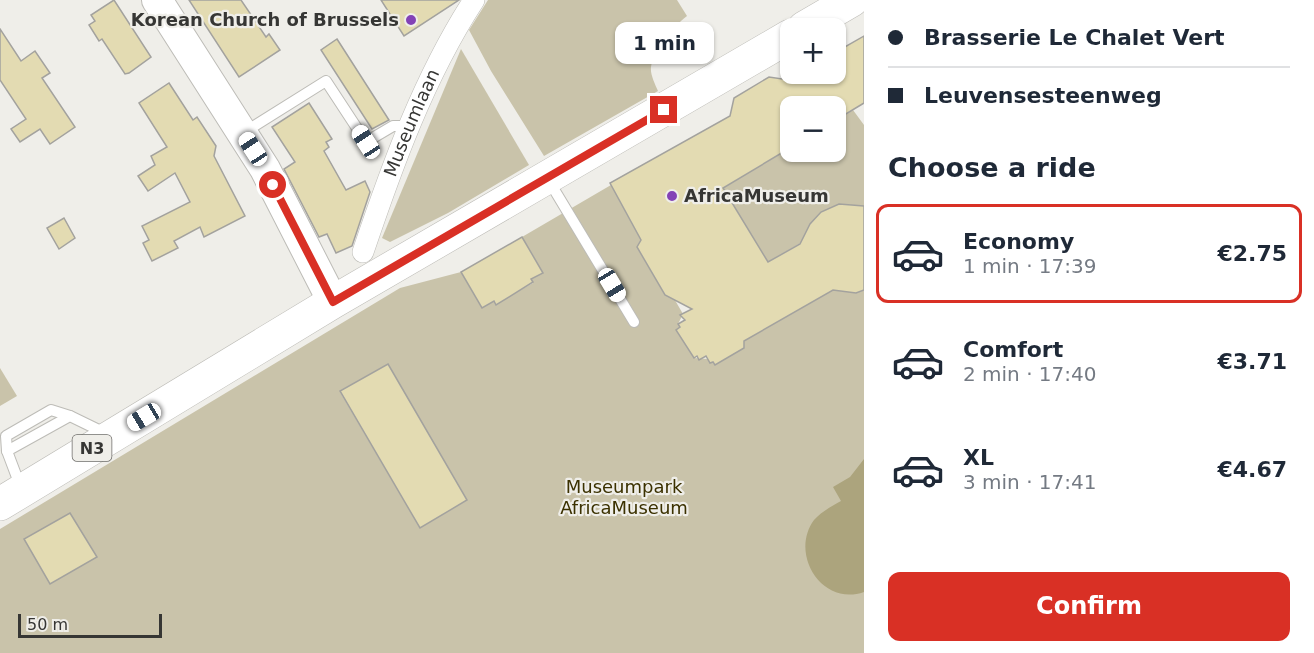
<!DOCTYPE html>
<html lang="en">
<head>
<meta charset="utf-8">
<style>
	:root { --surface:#fff; --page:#f6f6f7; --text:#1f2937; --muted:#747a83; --line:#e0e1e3; --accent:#d93025 }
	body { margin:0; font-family:"DejaVu Sans",sans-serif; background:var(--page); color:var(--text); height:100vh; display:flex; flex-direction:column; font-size:22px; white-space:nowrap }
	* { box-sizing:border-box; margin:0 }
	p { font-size:20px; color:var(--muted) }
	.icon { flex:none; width:33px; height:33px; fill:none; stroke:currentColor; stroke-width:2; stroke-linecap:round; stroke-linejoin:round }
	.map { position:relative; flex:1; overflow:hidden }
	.details { display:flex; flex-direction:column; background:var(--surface); width:450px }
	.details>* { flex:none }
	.hud { display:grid; align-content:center; height:132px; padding:0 24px; background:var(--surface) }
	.buttons { position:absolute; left:780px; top:18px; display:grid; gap:12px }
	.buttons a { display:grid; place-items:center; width:66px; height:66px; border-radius:12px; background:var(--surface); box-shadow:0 2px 4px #0004; font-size:30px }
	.scale { position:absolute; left:18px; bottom:15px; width:144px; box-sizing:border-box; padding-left:6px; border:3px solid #363634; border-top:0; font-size:16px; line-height:21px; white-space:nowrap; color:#363634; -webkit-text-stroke:4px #efeee9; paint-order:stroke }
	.end { position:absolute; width:27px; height:27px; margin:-14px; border:8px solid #d93025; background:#fff; box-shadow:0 0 0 3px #fff }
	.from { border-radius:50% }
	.bubble { position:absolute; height:42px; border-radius:12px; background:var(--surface); box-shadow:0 2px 4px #0004; font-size:20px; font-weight:700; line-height:42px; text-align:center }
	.car { position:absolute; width:18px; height:36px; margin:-18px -9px; border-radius:8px; box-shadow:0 0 4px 2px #0007; background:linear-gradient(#fff 24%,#345 0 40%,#fff 0 76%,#345 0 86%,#fff 0) }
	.hud b { display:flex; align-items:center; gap:21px; height:57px; font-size:22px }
	.hud b+b { border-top:2px solid var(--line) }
	.hud i { width:15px; height:15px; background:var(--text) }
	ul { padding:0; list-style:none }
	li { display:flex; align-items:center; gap:18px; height:99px; margin:0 12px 9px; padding:0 12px; border:3px solid transparent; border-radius:12px }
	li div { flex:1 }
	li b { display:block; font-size:22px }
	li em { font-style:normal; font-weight:700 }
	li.current { border-color:var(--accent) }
	li>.icon { width:54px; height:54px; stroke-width:1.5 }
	h2 { padding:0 24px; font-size:27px; line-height:72px }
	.action { display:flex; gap:12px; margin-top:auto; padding:12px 24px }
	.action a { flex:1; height:69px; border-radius:12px; background:var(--accent); color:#fff; font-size:24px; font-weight:700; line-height:69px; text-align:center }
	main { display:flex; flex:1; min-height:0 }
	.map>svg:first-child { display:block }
	.green { fill:#c9c3aa; fill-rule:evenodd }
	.water { fill:#aca47d }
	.building { fill:#e3dbb2; stroke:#a3a29e; stroke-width:1.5 }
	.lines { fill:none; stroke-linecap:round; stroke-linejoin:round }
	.lane-casing { stroke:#bdbcb7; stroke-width:12 }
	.street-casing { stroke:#bdbcb7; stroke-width:22 }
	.secondary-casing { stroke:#bdbcb7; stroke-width:32 }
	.primary-casing { stroke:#bdbcb7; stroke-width:34 }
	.lane { stroke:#fff; stroke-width:10 }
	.street { stroke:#fff; stroke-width:21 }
	.secondary { stroke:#fff; stroke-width:30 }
	.primary { stroke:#fff; stroke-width:33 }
	.route { stroke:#d93025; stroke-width:8 }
	.poi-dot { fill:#8342b6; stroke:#efeee9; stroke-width:2 }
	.labels { text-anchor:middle; stroke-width:4.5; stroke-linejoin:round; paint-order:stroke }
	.shield { fill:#efeee9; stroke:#6e6d6a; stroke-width:1.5 }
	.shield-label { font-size:16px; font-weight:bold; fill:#363634 }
	.poi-label { font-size:18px; font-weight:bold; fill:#363634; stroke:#efeee9; text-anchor:end }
	.street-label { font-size:18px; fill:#363634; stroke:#efeee9 }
	.park-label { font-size:18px; fill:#3b3100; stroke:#efeee9 }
</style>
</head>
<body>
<main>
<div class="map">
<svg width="864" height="653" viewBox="0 0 864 653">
	<rect width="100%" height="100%" fill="#efeee9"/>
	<!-- green -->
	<g class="green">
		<path d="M488,0H677L687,16C672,28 654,48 651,67C650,74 655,84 658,91L544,156L491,71L469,30Z"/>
		<path d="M461,49L529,165L448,213L390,242L382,238Z"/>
		<path d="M853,110L864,125V206L839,204L822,212L810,224L804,241L768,262L723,188L790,148V152H836V120Z"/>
		<path d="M611,185L642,242L639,243L638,249L665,295H672L683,314L678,324L680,327L676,330L694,358L708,359L715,365L744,343V341L833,290L856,293L864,290V653H0V529L400,288L461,272L482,308L494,301L496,304L533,283L531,279L543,273L522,237ZM388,364L467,500L420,528L340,392Z"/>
		<path d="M0,368L17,396L0,406Z"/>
	</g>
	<!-- water -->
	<path class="water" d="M864,459V592C822,607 789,554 814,520C821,512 832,506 841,501L833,487L850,477Z"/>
	<!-- building -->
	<g class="building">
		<path d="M114,0L151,57L129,73L125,74L102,39L99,41L89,25L95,21L91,15Z"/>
		<path d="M189,0H241L266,37L269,34L280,50L239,77Z"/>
		<path d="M381,0H459L404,36Z"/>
		<path d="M0,29L21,61L35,51L50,73L42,78L75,127L50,144L40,129L20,142L11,129L26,119L0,80Z"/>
		<path d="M864,36V103L836,120V106H790V148L723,188L768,262L800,244L810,224L821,212L839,204L864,206V290L856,293L833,290L744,341V348L715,365L713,362L710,363L706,356L699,360L697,356L694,358L676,330L680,327L678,324L685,320L680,315L692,309L665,295L637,247L641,240L610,183L730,116L734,98L769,77L789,80L800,74H836V52Z"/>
		<path d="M337,39L389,120L372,129L321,50Z"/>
		<path d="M169,83L193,120L197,117L216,146L214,156L245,216L204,237L200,227L174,241L178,248L152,261L143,243L149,240L142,226L190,202L175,173L148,191L138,176L155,165L151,156L167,147L139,103Z"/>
		<path d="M309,103L332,139L326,142L329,147L324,151L346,190L365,181L370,192L352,246L336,253L327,234L319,237L284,169L295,162L272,127Z"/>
		<path d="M64,218L75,238L59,249L47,228Z"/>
		<path d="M522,237L543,273L531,279L533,282L496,305L494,301L482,308L461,272Z"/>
		<path d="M388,364L467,500L420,528L340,391Z"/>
		<path d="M70,513L97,557L50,584L24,539Z"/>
	</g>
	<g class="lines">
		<defs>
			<g id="lane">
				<path d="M243,133L326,81L366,142L393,126H409"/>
				<path d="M549,181L634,322"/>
				<path d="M7,451L6,436L51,410L70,416"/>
				<path d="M21,488L7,451L70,416L107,434"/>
			</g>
			<g id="street">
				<path id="s1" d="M363,252C392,166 424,77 474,0"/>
			</g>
			<path id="secondary" d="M157,0L265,169L333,302"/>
			<g id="primary">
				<path d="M804,28L852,0"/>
				<path d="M0,504L333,302L790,36"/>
			</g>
		</defs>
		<!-- lane casing -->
		<use href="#lane" class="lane-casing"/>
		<!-- street casing -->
		<use href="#street" class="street-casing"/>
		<!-- secondary casing -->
		<use href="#secondary" class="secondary-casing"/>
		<!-- primary casing -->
		<use href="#primary" class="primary-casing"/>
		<!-- lane -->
		<use href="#lane" class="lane"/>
		<!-- street -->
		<use href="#street" class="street"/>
		<!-- secondary -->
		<use href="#secondary" class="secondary"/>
		<!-- primary -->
		<use href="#primary" class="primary"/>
	</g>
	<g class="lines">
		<!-- route -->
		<path class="route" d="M273,185L333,302L664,110"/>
	</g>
	<!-- markers -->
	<g class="poi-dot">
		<circle cx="411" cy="20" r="6"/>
		<circle cx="672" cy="196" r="6"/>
	</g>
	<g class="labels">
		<!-- shield labels -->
		<rect class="shield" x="72.5" y="435" width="39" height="26" rx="4.5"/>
		<g class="shield-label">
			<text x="92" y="454">N3</text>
		</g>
		<!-- poi labels -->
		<g class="poi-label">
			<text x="399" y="26">Korean Church of Brussels</text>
			<text x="684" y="202" text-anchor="start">AfricaMuseum</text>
		</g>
		<!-- street labels -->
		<g class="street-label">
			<text dy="6" stroke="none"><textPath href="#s1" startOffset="138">Museumlaan</textPath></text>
		</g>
		<!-- park labels -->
		<g class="park-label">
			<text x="624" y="493">Museumpark<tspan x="624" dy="21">AfricaMuseum</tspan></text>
		</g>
	</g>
</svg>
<div class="buttons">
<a>+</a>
<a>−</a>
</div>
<div class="scale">50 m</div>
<i class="end from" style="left:273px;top:185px"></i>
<i class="end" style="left:664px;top:110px"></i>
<div class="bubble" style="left:615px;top:22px;width:99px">1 min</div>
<i class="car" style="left:366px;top:142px;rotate:327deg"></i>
<i class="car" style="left:253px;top:149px;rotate:327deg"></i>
<i class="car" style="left:612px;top:285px;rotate:149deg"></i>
<i class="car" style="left:144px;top:417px;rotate:239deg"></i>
</div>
<section class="details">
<div class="hud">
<b><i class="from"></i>Brasserie Le Chalet Vert</b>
<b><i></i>Leuvensesteenweg</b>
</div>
<h2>Choose a ride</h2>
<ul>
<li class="current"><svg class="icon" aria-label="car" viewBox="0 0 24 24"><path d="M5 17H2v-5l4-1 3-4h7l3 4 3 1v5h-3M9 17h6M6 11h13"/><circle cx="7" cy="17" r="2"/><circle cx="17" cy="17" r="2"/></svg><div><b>Economy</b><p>1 min · 17:39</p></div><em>€2.75</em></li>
<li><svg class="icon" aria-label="car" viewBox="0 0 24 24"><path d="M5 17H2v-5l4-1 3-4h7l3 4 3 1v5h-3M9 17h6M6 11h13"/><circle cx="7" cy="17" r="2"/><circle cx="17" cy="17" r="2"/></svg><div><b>Comfort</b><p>2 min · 17:40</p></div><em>€3.71</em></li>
<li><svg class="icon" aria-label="car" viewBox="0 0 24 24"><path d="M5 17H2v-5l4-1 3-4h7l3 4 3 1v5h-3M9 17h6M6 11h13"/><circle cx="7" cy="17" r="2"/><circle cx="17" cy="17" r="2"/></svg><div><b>XL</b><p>3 min · 17:41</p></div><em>€4.67</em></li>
</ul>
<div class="action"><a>Confirm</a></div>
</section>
</main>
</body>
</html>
